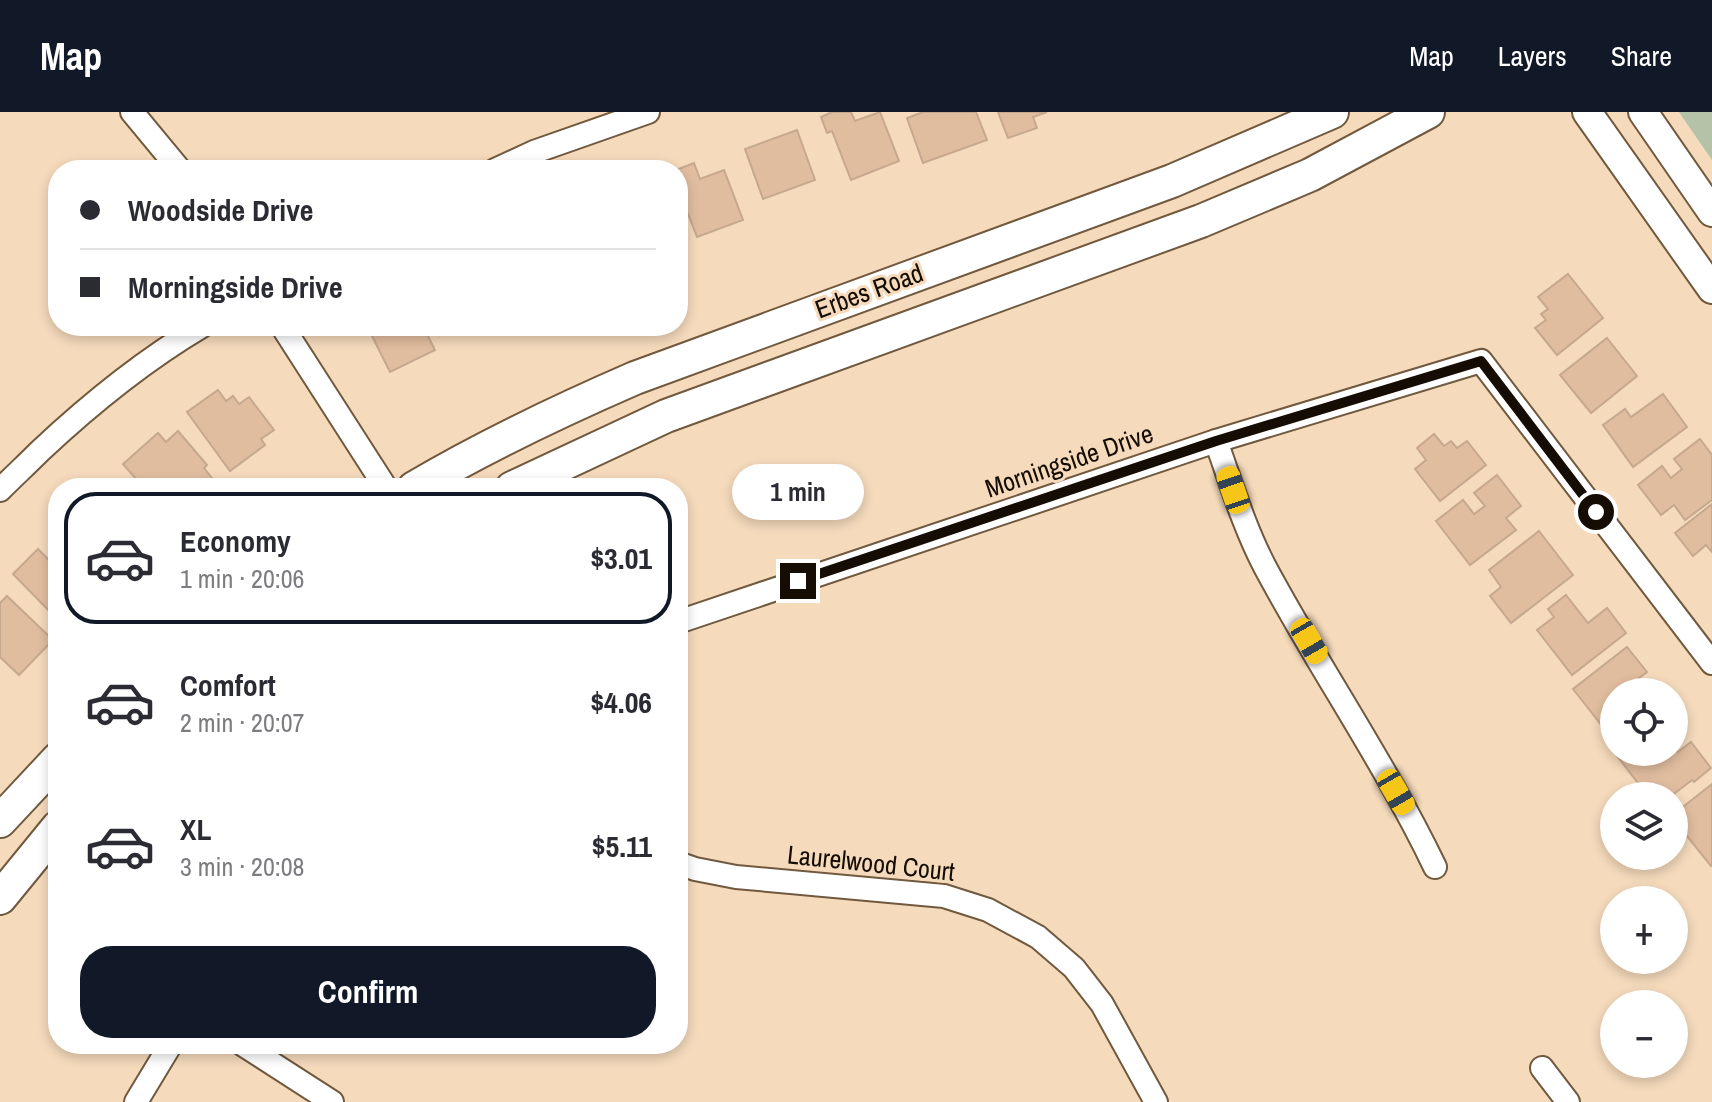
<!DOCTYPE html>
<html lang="en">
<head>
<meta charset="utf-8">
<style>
	:root { --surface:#fff; --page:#f7f7f7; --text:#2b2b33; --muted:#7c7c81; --line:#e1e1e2; --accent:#111827 }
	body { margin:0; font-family:"Archivo Narrow",sans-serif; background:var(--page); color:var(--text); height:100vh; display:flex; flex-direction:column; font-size:30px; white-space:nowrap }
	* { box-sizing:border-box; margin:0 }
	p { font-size:26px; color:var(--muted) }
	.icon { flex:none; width:44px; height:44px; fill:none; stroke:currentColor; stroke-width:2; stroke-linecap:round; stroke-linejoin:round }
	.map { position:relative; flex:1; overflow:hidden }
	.side { position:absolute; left:48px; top:366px; width:640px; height:576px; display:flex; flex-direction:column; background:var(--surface); border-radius:32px; box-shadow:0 4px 12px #0003 }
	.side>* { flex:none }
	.top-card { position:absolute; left:48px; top:48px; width:640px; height:176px; border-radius:32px; box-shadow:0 4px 12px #0003; display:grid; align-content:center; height:176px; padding:0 32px; background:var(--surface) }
	.controls { position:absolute; left:1600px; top:566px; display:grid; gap:16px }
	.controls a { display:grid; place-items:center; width:88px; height:88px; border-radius:50%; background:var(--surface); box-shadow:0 4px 12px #0003; font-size:40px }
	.end { position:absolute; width:36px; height:36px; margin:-18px; border:10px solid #150d04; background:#fff; box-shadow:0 0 0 4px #fff }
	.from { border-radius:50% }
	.bubble { position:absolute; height:56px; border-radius:28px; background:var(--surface); box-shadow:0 4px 12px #0003; font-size:26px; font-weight:700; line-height:56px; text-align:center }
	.car { position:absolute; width:24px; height:48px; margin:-24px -12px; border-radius:10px; box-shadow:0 0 6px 2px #0007; background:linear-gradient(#f5c518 24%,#345 0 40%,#f5c518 0 76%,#345 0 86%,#f5c518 0) }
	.top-card b { display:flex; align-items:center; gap:28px; height:76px; font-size:30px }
	.top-card b+b { border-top:2px solid var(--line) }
	.top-card i { width:20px; height:20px; background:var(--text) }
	ul { padding:14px 0 0; list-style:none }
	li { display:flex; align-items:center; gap:24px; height:132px; margin:0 16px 12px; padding:0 16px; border:4px solid transparent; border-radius:32px }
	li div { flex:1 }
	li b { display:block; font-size:30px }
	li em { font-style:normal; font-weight:700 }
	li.selected { border-color:var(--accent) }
	li>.icon { width:72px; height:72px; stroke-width:1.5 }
	.button { display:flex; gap:16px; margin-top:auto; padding:16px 32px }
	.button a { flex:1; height:92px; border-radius:32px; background:var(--accent); color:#fff; font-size:32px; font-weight:700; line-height:92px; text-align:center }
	header { display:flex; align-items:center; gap:48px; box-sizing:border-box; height:112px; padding:0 40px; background:var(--accent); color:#fff }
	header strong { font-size:38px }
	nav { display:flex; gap:44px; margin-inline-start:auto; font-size:28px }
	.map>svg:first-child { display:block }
	.green { fill:#b4c2a8 }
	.building { fill:#e1bd9f; stroke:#c6a88f; stroke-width:2 }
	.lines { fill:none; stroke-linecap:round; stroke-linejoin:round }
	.minor-casing { stroke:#70593e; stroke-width:26 }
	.tertiary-casing { stroke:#70593e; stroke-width:32 }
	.secondary-casing { stroke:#70593e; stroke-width:36 }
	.minor { stroke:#fff; stroke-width:22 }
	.tertiary { stroke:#fff; stroke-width:28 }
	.secondary { stroke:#fff; stroke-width:32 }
	.route { stroke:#150d04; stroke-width:10 }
	.labels { text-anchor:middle; stroke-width:6; stroke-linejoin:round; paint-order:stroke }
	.street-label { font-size:26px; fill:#150d04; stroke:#f5dabc }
</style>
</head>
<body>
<header>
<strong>Map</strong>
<nav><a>Map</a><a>Layers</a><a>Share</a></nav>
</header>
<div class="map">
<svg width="1712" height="990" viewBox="0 0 1712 990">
	<rect width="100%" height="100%" fill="#f5dabc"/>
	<!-- green -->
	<path class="green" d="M1679,0H1712V48Z"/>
	<!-- building -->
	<g class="building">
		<path d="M832,0H851L855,9L880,0L899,49L851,68L832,19L827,21L821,5Z"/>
		<path d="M923,0H976L987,28L923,51L907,6Z"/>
		<path d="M998,0H1047L1033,5L1037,16L1008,26Z"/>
		<path d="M797,18L815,68L763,87L745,37Z"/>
		<path d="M694,51L700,67L724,58L743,108L697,125L678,76V58H676Z"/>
		<path d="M1568,162L1603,206L1557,243L1535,216L1546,208L1541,202L1548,197L1538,185Z"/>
		<path d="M367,214H423L435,238L390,260Z"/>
		<path d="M1607,226L1637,264L1591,301L1560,263Z"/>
		<path d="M218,278L226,289L233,284L239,292L249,285L274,318L261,327L265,333L230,359L187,300Z"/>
		<path d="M1663,282L1687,315L1633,355L1603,313L1625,297L1631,305Z"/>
		<path d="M178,319L207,353L204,356L215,370L209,376H157L150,368L143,375L123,352L158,321L166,330Z"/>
		<path d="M1434,322L1444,334L1451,329L1457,336L1467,329L1486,353L1440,389L1415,357L1426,348L1417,336Z"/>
		<path d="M1700,327L1712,343V388L1685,408L1674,393L1661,403L1638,373L1662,354L1671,366L1682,357L1674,347Z"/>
		<path d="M1497,363L1521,394L1506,406L1516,418L1470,453L1436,409L1463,388L1474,402L1485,394L1474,381Z"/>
		<path d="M1712,392V440L1706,433L1693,444L1675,421Z"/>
		<path d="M1539,419L1573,463L1511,511L1490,484L1501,475L1489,458Z"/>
		<path d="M38,437L48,447L58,438V508L13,462Z"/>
		<path d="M1566,483L1588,511L1607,496L1626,521L1572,563L1537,518L1554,505L1548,497Z"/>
		<path d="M7,484L53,528L19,563L0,545V491Z"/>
		<path d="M1627,535L1647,560L1639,566L1650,580H1614V629L1573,577Z"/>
		<path d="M1691,630L1711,656L1694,670L1692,668L1671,684H1648L1617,644L1623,640H1674V634L1678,640Z"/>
		<path d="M1712,672V753L1711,754L1674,708V702Z"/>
	</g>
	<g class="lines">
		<defs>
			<g id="minor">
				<path d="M132,0L180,58"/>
				<path d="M495,58L534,40L648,0"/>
				<path d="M282,214L386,376"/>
				<path d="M1216,329C1231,371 1244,415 1265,455C1319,556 1385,651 1435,755"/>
				<path d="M0,378C13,365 27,352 40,339C90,292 143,249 202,214"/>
				<path d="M678,510L1216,329L1481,249L1712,551"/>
				<path d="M678,751L695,757L736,765L944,784L988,798L1038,825L1074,856L1102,892L1156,990"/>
				<path d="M242,932L332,990"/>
				<path d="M1542,956L1568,990"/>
				<path d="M136,990L171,932"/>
			</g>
			<g id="tertiary">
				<path d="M1587,0L1712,177"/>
				<path d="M1643,0L1712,100"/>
			</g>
			<g id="secondary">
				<path d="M414,376C485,334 559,299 635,266L1172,69L1332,0"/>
				<path d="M512,376L666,304L1201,109L1310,63L1428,0"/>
				<path d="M0,709L58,647"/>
				<path d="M0,786L58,715"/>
			</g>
		</defs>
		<!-- minor casing -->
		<use href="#minor" class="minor-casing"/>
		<!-- tertiary casing -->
		<use href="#tertiary" class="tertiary-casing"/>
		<!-- secondary casing -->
		<use href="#secondary" class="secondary-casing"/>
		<!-- minor -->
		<use href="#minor" class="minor"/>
		<!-- tertiary -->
		<use href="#tertiary" class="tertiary"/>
		<!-- secondary -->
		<use href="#secondary" class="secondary"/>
	</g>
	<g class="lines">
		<!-- route -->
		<path class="route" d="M798,469L1216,329L1481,249L1596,400"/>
	</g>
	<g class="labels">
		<!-- street labels -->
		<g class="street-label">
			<text transform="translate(869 179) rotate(-20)" y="9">Erbes Road</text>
			<text transform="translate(1069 349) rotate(-19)" y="9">Morningside Drive</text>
			<text transform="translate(871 751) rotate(6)" y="9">Laurelwood Court</text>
		</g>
	</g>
</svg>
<div class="controls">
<a><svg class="icon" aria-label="locate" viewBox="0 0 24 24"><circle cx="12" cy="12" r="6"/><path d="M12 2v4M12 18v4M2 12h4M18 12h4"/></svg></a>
<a><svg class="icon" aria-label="layers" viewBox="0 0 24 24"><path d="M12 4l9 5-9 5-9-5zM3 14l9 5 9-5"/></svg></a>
<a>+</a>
<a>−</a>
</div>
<i class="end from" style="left:1596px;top:400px"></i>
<i class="end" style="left:798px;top:469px"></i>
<div class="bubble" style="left:732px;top:352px;width:132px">1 min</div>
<i class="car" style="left:1233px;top:378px;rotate:341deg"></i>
<i class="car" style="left:1309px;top:529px;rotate:150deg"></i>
<i class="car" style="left:1396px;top:680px;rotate:150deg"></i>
<div class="top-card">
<b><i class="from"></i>Woodside Drive</b>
<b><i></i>Morningside Drive</b>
</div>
<section class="side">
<ul>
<li class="selected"><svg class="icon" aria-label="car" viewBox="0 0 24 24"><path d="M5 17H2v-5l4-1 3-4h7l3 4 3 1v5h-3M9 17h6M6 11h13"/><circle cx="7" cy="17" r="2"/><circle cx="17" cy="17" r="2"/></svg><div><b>Economy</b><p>1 min · 20:06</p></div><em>$3.01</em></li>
<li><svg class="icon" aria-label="car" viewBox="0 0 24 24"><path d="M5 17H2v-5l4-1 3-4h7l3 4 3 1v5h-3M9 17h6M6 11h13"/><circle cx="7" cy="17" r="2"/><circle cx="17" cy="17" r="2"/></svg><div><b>Comfort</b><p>2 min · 20:07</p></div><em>$4.06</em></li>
<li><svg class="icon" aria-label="car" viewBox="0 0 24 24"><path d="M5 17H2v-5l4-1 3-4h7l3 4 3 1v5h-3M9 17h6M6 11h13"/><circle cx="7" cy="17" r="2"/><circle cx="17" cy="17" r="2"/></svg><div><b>XL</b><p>3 min · 20:08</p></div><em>$5.11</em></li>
</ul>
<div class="button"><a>Confirm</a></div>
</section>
</div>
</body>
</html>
